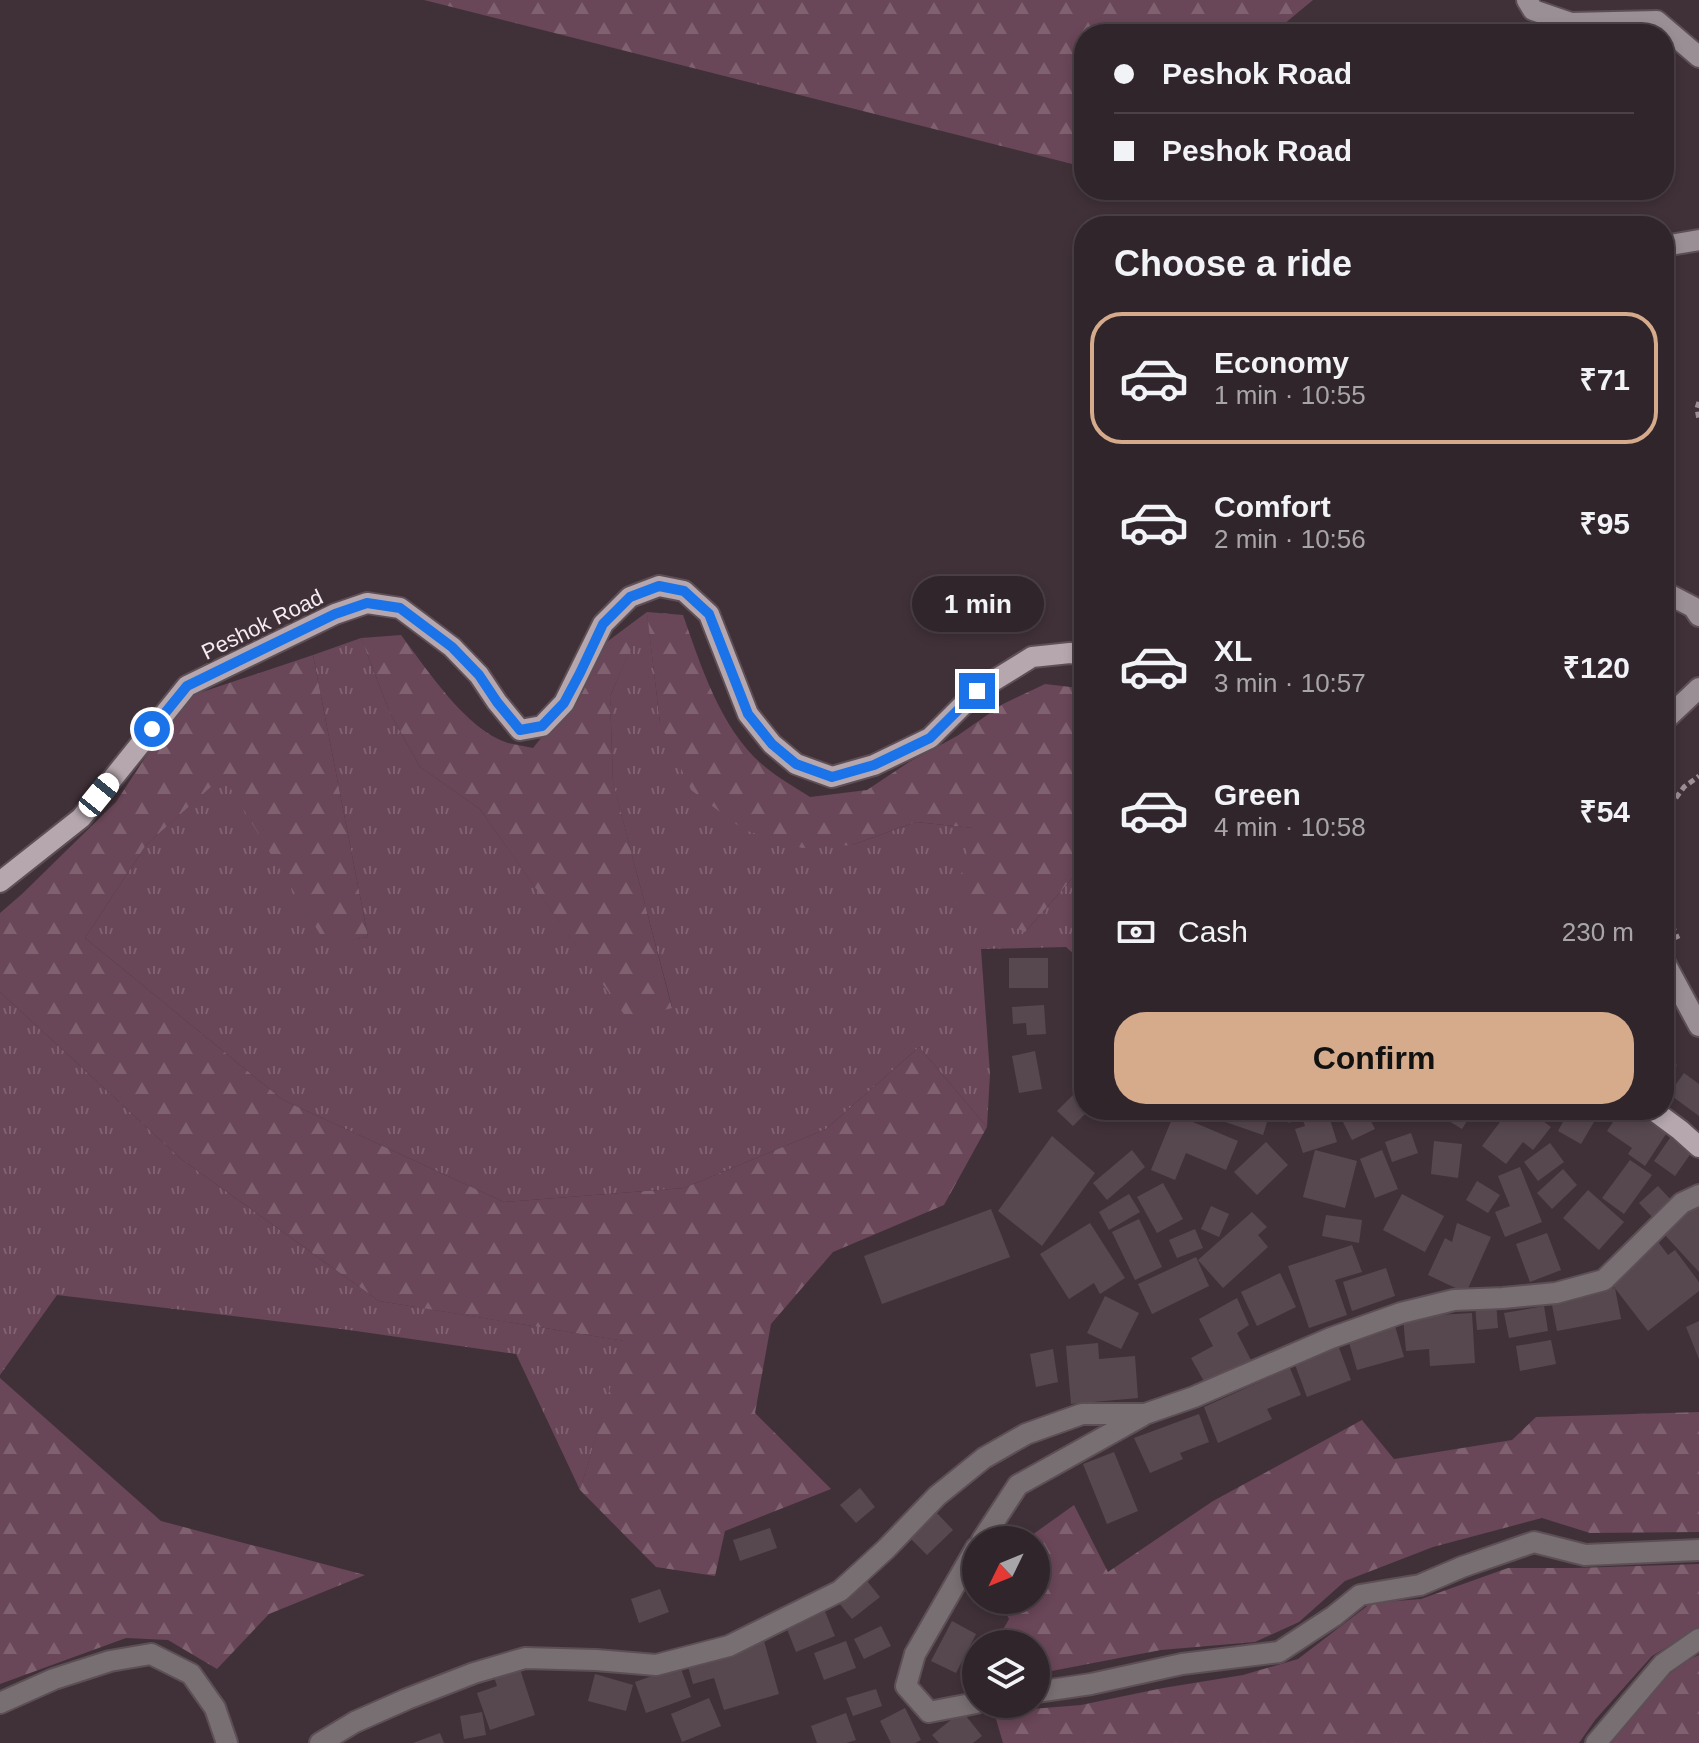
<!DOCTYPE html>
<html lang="en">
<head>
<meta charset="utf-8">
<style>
	:root { --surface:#30252a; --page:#382d32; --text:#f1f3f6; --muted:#a8a5a8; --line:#4b4247; --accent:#d6ab8b }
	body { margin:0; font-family:Helvetica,sans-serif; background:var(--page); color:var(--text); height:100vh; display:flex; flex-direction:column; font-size:30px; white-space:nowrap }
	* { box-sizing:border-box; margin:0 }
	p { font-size:26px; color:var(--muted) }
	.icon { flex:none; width:44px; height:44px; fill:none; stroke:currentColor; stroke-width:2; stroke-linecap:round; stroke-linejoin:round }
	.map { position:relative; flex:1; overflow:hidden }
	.panel { position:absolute; left:1074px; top:216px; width:600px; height:904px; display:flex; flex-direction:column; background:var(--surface); border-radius:32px; box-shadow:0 4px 12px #0003,0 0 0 2px var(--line) }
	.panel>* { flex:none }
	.banner { position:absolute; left:1074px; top:24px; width:600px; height:176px; border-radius:32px; box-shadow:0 4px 12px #0003,0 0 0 2px var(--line); display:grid; align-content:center; height:176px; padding:0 40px; background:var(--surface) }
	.needle { width:52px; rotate:227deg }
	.controls { position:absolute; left:962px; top:1526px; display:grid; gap:16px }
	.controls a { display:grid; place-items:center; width:88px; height:88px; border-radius:50%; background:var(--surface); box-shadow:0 4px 12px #0003,0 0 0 2px var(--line); font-size:40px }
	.end { position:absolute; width:36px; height:36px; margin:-18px; border:10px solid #1a73e8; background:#fff; box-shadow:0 0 0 4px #fff }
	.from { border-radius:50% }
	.bubble { position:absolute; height:56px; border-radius:28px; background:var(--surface); box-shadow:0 4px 12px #0003,0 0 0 2px var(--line); font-size:26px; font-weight:700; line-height:56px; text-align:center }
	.car { position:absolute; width:24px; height:48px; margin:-24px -12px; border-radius:10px; box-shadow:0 0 6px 2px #0007; background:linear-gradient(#fff 24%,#345 0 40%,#fff 0 76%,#345 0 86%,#fff 0) }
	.banner b { display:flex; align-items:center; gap:28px; height:76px; font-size:30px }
	.banner b+b { border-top:2px solid var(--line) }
	.banner i { width:20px; height:20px; background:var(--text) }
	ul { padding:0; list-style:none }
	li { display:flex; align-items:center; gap:24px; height:132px; margin:0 16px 12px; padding:0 24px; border:4px solid transparent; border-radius:32px }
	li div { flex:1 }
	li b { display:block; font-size:30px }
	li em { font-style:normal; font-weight:700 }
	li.selected { border-color:var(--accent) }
	li>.icon { width:72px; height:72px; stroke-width:1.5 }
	h2 { padding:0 40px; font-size:36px; line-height:96px }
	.pay { display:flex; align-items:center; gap:20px; height:88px; padding:0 40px; font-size:30px }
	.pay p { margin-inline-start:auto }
	.cta { display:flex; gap:16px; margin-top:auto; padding:16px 40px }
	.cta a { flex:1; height:92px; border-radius:32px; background:var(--accent); color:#111; font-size:32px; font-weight:700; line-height:92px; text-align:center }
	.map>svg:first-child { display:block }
	.grass { fill:url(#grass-tufts) }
	.forest { fill:url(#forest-firs) }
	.building { fill:#57484f }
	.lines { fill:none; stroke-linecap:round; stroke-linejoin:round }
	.street-casing { stroke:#5d4f55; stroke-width:24 }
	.secondary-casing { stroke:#5d4f55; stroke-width:24 }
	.primary-casing { stroke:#5d4f55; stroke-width:24 }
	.path { stroke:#9b8f95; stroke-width:5; stroke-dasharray:6 4; stroke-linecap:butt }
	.street { stroke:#776f72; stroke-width:20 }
	.secondary { stroke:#9a8f94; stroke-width:20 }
	.primary { stroke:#b6a7ae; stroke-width:20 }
	.route { stroke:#1a73e8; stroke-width:10 }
	.labels { text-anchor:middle; stroke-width:7; stroke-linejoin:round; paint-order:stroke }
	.street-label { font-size:22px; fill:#f5ebf0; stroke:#403138 }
</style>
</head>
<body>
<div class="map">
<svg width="1699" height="1743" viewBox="0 0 1699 1743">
	<defs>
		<pattern id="grass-tufts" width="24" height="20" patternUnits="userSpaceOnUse" patternTransform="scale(2)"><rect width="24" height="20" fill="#694658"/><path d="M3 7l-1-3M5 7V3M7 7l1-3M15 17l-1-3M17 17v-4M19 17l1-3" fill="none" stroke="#7f6170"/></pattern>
		<pattern id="forest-firs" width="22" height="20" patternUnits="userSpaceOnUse" patternTransform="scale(2)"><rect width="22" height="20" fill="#694658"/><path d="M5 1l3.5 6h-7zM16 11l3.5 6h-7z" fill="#7f6170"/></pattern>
	</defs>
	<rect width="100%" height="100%" fill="#403138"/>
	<!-- grass -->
	<g class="grass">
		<path d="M647,612L660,723L852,845L916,822L973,828L1025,932L1084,865V963L1066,947L981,949L990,1074L987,1127L919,1047L826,1129L684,1188L504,1202L283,1100L85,938L146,845L223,775L326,943L368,937L313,655L361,638L390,713L420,767L480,809L628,1019L672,1007L613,783L610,696Z"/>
		<path d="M0,992L181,1159L379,1301L625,1341L580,1490L516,1354L349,1330L57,1295L0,1375Z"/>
	</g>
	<!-- forest -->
	<g class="forest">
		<path d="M424,0H1313L1272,34H1084V167Z"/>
		<path d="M647,612L683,615C701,666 721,730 764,766C778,778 795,787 810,797L867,790L909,762L957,736L1003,704L1045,684L1079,688L1084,694V865L1025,932L954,902L973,828L916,822L852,845L802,848L744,830L691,790L660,723L647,614L610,696L613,782L672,1008L628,1020L480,809L420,767L390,713L361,638L401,635C427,669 466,730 508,743C516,745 525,746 533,748L549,728L604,644Z"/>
		<path d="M313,655L368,937L326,944L223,776L146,845L85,938L283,1100L504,1202L684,1188L826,1129L919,1047L987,1127L944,1205L833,1252L771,1324L755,1413L831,1489L725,1531L715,1576L656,1567L580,1490L624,1341L379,1301L181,1159L0,992V913L22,894L116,802L184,698Z"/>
		<path d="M0,1378L161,1521L365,1575L269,1614L217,1669L168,1640L126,1638L0,1684Z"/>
		<path d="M1699,1412V1532L1590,1533L1542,1518L1433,1547L1345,1581L1299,1622L1255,1642L1161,1650L1036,1674V1644H995L1009,1619L1000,1600H1036V1540H1025L1074,1505L1108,1572L1213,1501L1362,1420L1394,1459L1512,1440L1536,1417Z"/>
		<path d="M1699,1564V1628L1652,1656L1595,1720L1579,1743H1003L994,1712L1081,1705L1163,1688L1243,1675L1298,1659L1371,1603L1421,1599L1508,1568H1575Z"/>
		<path d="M1699,1655V1743H1610C1630,1714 1667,1668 1699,1655Z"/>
	</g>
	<!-- building -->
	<g class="building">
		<rect x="1009" y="958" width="39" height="30"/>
		<path d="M1044,1005L1046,1034L1027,1035L1026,1023L1013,1024L1012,1007Z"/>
		<path d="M1035,1051L1042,1089L1019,1093L1012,1056Z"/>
		<path d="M1664,1056L1677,1065L1664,1085Z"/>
		<path d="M1684,1073L1699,1084V1116L1669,1094Z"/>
		<path d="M1079,1089L1084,1095V1110H1089L1073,1126L1057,1111Z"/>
		<path d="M1214,1110H1294L1290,1123L1269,1116L1263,1135L1211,1117Z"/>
		<path d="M1299,1110H1327L1337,1142L1303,1153L1295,1129L1305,1126Z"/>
		<path d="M1337,1110H1365L1375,1129L1352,1140Z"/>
		<path d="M1440,1110H1474L1462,1129L1437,1114Z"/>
		<path d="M1509,1110H1528L1551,1127L1533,1150L1523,1142L1506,1164L1482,1146Z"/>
		<path d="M1552,1110H1601L1581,1144L1558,1131L1565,1118Z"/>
		<path d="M1621,1110H1636L1668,1131L1645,1166L1628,1154L1632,1148L1607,1131Z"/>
		<path d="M1174,1114L1238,1141L1226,1170L1186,1153L1175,1180L1151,1170Z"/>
		<path d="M1411,1133L1418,1153L1392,1162L1385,1142Z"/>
		<path d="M1672,1135L1694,1149L1675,1176L1654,1161Z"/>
		<path d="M1052,1136L1095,1173L1042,1246L998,1211Z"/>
		<path d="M1434,1141L1462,1144L1458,1178L1431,1174Z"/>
		<path d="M1266,1142L1288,1165L1257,1195L1234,1172Z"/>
		<path d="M1550,1143L1564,1162L1538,1181L1524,1162Z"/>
		<path d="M1132,1150L1145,1167L1107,1200L1093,1183Z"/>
		<path d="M1315,1150L1357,1161L1345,1208L1303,1197Z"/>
		<path d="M1382,1150L1398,1189L1375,1198L1360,1159Z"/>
		<path d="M1630,1160L1652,1175L1624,1214L1602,1198Z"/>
		<path d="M1520,1167L1542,1222L1505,1237L1495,1212L1510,1206L1498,1176Z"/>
		<path d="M1563,1169L1577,1185L1552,1209L1537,1193Z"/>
		<path d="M1477,1181L1500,1195L1488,1213L1466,1200Z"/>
		<path d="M1163,1183L1183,1219L1157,1233L1137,1197Z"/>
		<path d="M1658,1186L1671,1200L1652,1217L1639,1203Z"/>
		<path d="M1588,1190L1624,1222L1599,1250L1563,1218Z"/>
		<path d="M1129,1194L1140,1212L1109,1230L1099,1212Z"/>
		<path d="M1402,1194L1444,1216L1425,1252L1383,1230Z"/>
		<path d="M1696,1202L1699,1206V1272L1663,1233Z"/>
		<path d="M1211,1206L1229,1214L1219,1237L1201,1229Z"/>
		<path d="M991,1209L1010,1257L882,1304L864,1256Z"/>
		<path d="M1252,1212L1267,1227L1258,1235L1268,1247L1223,1288L1198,1260Z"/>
		<path d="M1326,1215L1362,1220L1359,1243L1322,1236Z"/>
		<path d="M1139,1219L1162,1267L1135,1280L1112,1232Z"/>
		<path d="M1090,1223L1125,1278L1100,1294L1094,1283L1069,1299L1040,1254Z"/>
		<path d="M1457,1223L1491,1237L1466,1293L1428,1275L1445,1238L1452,1242Z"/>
		<path d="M1195,1229L1203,1248L1177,1258L1169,1240Z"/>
		<path d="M1547,1233L1561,1270L1530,1282L1516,1244Z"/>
		<path d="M1656,1239L1668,1255L1675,1250L1699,1282V1291L1648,1331L1607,1278Z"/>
		<path d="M1352,1245L1362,1272L1335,1280L1347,1315L1309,1328L1288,1266Z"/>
		<path d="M1196,1257L1209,1286L1152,1314L1138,1284Z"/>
		<path d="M1386,1268L1395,1296L1352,1311L1343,1282Z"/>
		<path d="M1280,1273L1296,1307L1257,1326L1241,1292Z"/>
		<path d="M1615,1288L1621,1319L1557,1331L1551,1300Z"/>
		<path d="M1105,1296L1139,1313L1121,1349L1087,1333Z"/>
		<path d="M1237,1298L1249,1325L1237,1333L1251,1360L1206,1385L1191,1358L1213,1346L1199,1319Z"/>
		<path d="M1496,1302L1498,1328L1477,1330L1475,1304Z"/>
		<path d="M1544,1306L1548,1331L1509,1338L1504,1313Z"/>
		<path d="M1472,1313L1475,1363L1430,1366L1429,1349L1406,1351L1403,1317Z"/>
		<path d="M1699,1321V1359L1686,1327Z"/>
		<path d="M1395,1326L1404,1357L1357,1370L1348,1339Z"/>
		<path d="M1551,1340L1556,1364L1520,1371L1516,1346Z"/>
		<path d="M1098,1343L1099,1359L1135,1356L1138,1398L1071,1404L1066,1346Z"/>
		<path d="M1338,1345L1351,1380L1307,1397L1294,1362Z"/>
		<path d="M1053,1349L1058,1382L1036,1387L1030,1354Z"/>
		<path d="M1290,1368L1301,1395L1267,1409L1272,1419L1218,1443L1204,1407Z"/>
		<path d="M1199,1414L1209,1442L1180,1453L1183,1459L1150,1473L1134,1438Z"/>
		<path d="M1114,1452L1138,1511L1107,1524L1083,1464Z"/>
		<path d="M860,1488L875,1507L856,1523L840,1505Z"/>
		<path d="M935,1511L953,1530L927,1555L909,1537Z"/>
		<path d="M770,1528L777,1548L740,1561L733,1540Z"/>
		<path d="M867,1581L880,1597L852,1619L839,1603Z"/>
		<path d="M660,1589L669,1612L639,1623L631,1599Z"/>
		<path d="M824,1609L835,1636L796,1652L785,1624Z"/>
		<path d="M952,1621L976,1634L956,1673L931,1661Z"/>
		<path d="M881,1626L891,1646L864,1659L854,1639Z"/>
		<path d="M764,1641L779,1694L724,1710L714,1678L693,1684L687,1663Z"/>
		<path d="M846,1641L856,1668L824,1680L814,1653Z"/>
		<path d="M519,1666L535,1715L490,1730L477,1693L497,1686L493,1674Z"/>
		<path d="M680,1666L691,1697L646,1713L635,1682Z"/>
		<path d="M595,1674L633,1685L626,1711L588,1701Z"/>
		<path d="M876,1689L882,1706L853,1716L846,1698Z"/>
		<path d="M709,1698L721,1726L682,1742L671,1714Z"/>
		<path d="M905,1708L921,1740L915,1743H891L880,1721Z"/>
		<path d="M962,1711L982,1736L973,1743H939L932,1735Z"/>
		<path d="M482,1712L486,1735L464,1739L460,1716Z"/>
		<path d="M846,1713L856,1740L846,1743H817L811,1726Z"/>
		<path d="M440,1733L444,1743H413Z"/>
	</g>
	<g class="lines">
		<defs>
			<g id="street">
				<path d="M982,1540L1018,1485L1142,1416"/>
				<path d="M976,1548L915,1654L906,1686L929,1712L976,1703"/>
				<path d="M1036,1692L1091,1684L1182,1664L1279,1652L1334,1616L1360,1595L1420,1585L1462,1567L1534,1542L1585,1555L1699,1550"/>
				<path d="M0,1703L54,1679L110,1661L151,1654L191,1674L215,1708L227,1743"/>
				<path d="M320,1743L355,1722L407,1699L474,1673L525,1658L596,1660L656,1665L729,1646L840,1591L886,1549L937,1496L984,1458L1026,1434L1082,1414H1145L1194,1397L1331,1338L1401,1313L1454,1300L1503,1298L1556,1293L1604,1280L1682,1203L1699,1195"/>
				<path d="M1596,1743L1663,1664L1699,1639"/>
			</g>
			<g id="secondary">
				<path d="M1527,0L1533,10L1571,23L1657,21L1699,57"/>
				<path d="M1664,246L1699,240"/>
				<path d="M1664,592L1693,607L1699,616"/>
				<path d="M1664,721L1699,688"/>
				<path d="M1664,961L1699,1026"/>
			</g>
			<g id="primary">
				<path d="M0,882L81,818L187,686L335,614L367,603L400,608L452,647L479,675L497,702L520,730L542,726L564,703L603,624L630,597L659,586L684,591L709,614L748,714L772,744L796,764L832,777L874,765L930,738L977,691L1032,657L1070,653L1084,655"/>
				<path d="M1653,1110L1680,1130L1699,1147"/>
			</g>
		</defs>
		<!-- street casing -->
		<use href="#street" class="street-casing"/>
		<!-- secondary casing -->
		<use href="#secondary" class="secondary-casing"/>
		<!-- primary casing -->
		<use href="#primary" class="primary-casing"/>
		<!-- path -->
		<g class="path">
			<path d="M1699,402L1697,408L1699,420"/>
			<path d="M1664,814L1684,787L1699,776"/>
			<path d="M1664,907L1678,939"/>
		</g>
		<!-- street -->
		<use href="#street" class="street"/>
		<!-- secondary -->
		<use href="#secondary" class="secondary"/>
		<!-- primary -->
		<use href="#primary" class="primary"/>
	</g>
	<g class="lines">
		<!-- route -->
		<path class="route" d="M152,729L187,686L335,614L367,603L400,608L452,647L479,675L497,702L520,730L542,726L564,703L580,673L603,624L630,597L659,586L684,591L709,614L748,714L772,744L796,764L832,777L874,765L930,738L977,691"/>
	</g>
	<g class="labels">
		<!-- street labels -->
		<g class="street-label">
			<text transform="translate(262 624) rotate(-26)" y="8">Peshok Road</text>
		</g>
	</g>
</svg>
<div class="controls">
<a><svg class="needle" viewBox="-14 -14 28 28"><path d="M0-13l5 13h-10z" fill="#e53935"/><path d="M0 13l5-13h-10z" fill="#a8a5a8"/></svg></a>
<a><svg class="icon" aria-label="layers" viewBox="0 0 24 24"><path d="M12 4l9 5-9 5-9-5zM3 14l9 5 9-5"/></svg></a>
</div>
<i class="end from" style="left:152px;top:729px"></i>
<i class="end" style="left:977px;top:691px"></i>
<div class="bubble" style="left:912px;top:576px;width:132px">1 min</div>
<i class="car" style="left:99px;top:795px;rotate:39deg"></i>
<div class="banner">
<b><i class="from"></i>Peshok Road</b>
<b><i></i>Peshok Road</b>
</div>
<section class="panel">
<h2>Choose a ride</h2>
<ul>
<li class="selected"><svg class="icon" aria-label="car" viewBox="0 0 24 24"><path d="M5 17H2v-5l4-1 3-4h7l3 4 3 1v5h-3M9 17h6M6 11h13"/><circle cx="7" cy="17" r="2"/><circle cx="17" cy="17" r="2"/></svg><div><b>Economy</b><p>1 min · 10:55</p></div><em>₹71</em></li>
<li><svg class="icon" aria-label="car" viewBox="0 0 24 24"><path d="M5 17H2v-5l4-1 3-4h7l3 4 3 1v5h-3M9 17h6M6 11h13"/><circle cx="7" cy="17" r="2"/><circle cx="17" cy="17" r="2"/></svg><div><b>Comfort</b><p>2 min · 10:56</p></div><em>₹95</em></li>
<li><svg class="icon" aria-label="car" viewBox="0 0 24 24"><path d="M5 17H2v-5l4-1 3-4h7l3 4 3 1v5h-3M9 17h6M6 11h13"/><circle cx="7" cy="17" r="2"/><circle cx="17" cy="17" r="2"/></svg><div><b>XL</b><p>3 min · 10:57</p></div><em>₹120</em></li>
<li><svg class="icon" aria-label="car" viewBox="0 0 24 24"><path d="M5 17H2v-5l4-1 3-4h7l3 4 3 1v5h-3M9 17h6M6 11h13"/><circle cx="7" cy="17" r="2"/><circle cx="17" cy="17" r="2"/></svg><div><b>Green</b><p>4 min · 10:58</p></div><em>₹54</em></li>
</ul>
<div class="pay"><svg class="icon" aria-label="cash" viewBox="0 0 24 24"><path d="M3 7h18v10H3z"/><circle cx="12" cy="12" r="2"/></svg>Cash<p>230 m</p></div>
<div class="cta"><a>Confirm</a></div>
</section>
</div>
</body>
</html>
